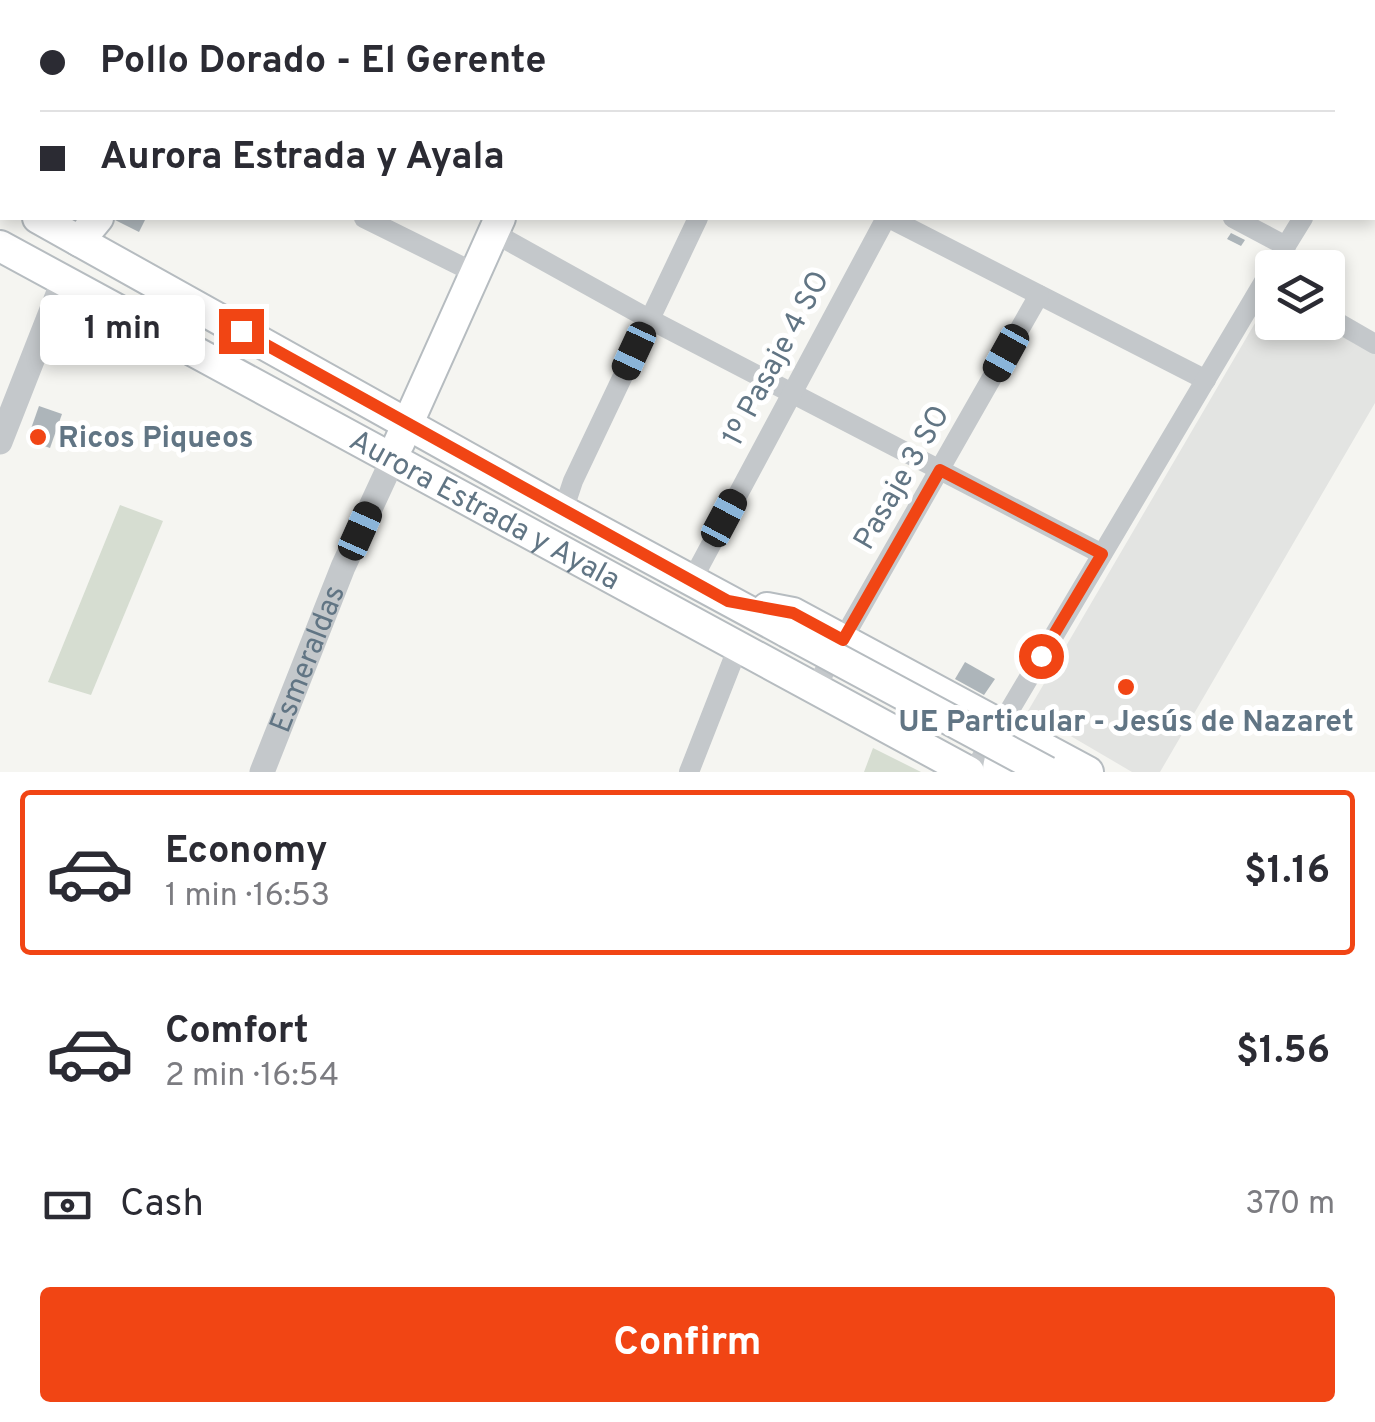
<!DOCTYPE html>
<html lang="en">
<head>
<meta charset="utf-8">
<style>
	:root { --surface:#fff; --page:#f2f2f3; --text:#2b2b33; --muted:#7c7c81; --line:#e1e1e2; --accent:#f14514 }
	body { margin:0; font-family:Overpass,sans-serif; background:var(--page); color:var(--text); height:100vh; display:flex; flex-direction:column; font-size:38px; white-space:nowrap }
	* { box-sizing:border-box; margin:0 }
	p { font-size:32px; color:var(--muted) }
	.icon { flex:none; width:55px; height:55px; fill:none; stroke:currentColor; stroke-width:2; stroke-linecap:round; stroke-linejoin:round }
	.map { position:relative; height:772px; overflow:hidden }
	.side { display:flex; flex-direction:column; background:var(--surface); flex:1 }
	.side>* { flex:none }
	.guide { position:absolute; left:0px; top:0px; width:1375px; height:220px; box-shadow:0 5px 15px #0003; display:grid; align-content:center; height:220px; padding:0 40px; background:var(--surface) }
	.buttons { position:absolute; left:1255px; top:250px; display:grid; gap:20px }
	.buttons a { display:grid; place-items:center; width:90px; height:90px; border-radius:10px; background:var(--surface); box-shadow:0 5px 15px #0003; font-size:50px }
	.end { position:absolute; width:45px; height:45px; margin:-22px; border:12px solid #f14514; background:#fff; box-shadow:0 0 0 5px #fff }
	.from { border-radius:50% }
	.bubble { position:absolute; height:70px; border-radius:10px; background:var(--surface); box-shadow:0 5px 15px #0003; font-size:32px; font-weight:700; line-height:70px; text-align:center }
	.car { position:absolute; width:30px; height:60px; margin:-30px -15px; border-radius:12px; box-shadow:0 0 8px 2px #0007; background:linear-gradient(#222 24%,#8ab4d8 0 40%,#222 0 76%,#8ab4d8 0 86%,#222 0) }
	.guide b { display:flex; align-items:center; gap:35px; height:95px; font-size:38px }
	.guide b+b { border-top:2px solid var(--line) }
	.guide i { width:25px; height:25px; background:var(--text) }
	ul { padding:18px 0 0; list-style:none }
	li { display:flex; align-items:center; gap:30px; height:165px; margin:0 20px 15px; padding:0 20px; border:5px solid transparent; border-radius:10px }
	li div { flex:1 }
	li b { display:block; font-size:38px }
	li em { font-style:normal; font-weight:700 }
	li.selected { border-color:var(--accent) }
	li>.icon { width:90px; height:90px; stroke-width:1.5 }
	.pay { display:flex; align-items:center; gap:25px; height:110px; padding:0 40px; font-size:38px }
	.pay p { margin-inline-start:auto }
	.cta { display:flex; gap:20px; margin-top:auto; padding:20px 40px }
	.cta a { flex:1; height:115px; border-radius:10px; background:var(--accent); color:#fff; font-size:40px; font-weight:700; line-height:115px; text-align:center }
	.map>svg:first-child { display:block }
	.built { fill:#e3e4e2 }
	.green { fill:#d6ddd1 }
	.building { fill:#adb5ba }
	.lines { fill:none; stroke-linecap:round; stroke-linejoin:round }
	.secondary-casing { stroke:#b6bcc0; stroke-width:34 }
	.minor { stroke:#c4c8cb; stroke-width:20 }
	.tertiary { stroke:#c4c8cb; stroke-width:25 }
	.secondary { stroke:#fff; stroke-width:30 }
	.secondary-bridge-casing { stroke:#b6bcc0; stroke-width:34; stroke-linecap:butt }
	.secondary-bridge { stroke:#fff; stroke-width:30 }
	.route { stroke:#f14514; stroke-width:12 }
	.poi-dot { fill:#f14514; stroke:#fff; stroke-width:4 }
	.labels { text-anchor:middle; stroke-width:10; stroke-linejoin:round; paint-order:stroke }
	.street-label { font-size:30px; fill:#617584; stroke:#fff }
	.poi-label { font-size:30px; font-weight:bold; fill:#617584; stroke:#fff; text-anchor:start }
</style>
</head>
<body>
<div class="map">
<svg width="1375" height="772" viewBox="0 0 1375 772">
	<rect width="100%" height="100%" fill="#f5f5f1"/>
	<!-- built -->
	<path class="built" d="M1272,294V322H1328L1375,349V403L1160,772H1132L1028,711Z"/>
	<!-- green -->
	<g class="green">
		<path d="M120,505L163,521L91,695L48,682Z"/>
		<path d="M873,748L921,772H864Z"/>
	</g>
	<!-- building -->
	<g class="building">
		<path d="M111,218H146L139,232Z"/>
		<path d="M1231,233L1245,240L1241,246L1227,239Z"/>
		<path d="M39,406L62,414L50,448L27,440Z"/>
		<path d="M965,662L995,679L984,695L955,679Z"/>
	</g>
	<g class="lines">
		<defs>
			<g id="secondary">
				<path d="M198,2L199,0"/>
				<path d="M598,2L599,0"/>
				<path d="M0,196L2,198"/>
				<path d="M38,218L563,511L787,632"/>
				<path d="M79,241L98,218"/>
				<path id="s2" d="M0,246L969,772"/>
				<path d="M399,443L500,218"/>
				<path d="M767,608L793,613L1088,772"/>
				<path d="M998,772C998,752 1010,742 1030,742"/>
			</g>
		</defs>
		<!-- secondary casing -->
		<use href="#secondary" class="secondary-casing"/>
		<!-- minor -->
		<g class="minor">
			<path d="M245,0L249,2"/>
			<path d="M531,0L535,2"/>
			<path d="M827,0L832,2"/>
			<path d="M1322,0L1326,2"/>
			<path d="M848,2L850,0"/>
			<path d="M1142,2L1144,0"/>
			<path d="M0,23L2,25"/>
			<path d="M1372,33L1375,35"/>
			<path d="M1372,100L1375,96"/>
			<path d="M364,218L475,273"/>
			<path d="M889,218L1206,380"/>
			<path d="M1233,218L1286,246"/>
			<path d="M494,233L649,319L1102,554"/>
			<path d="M1279,257L1303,218"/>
			<path d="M1328,317L1375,344"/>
			<path d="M563,511L573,481L698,218"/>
			<path d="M691,582L886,218"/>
			<path d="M815,688L1039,295"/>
			<path d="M689,772L738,647"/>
			<path d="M973,772L1272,268"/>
		</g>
		<!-- tertiary -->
		<g class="tertiary">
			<path d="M0,442L64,279"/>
			<path id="s1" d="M262,772L343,567L393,459"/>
		</g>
		<!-- secondary -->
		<use href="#secondary" class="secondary"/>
		<defs>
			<path id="secondary-bridge" d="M787,632L1047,772"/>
		</defs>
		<!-- secondary-bridge casing -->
		<use href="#secondary-bridge" class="secondary-bridge-casing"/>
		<!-- secondary-bridge -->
		<use href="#secondary-bridge" class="secondary-bridge"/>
	</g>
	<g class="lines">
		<!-- route -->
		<path class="route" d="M241,331L728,601L793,613L843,640L940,470L1102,554L1041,656"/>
	</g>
	<!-- markers -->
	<g class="poi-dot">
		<circle cx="38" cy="437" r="10"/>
		<circle cx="1126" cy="687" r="10"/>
	</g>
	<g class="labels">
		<!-- street labels -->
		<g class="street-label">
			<text transform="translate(775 358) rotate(-62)" y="10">1º Pasaje 4 SO</text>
			<text transform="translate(901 477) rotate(-60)" y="10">Pasaje 3 SO</text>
			<text dy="10" stroke="none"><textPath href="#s2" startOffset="552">Aurora Estrada y Ayala</textPath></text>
			<text dy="10" stroke="none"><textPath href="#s1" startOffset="122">Esmeraldas</textPath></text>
		</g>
		<!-- poi labels -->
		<g class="poi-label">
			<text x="58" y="447">Ricos Piqueos</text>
			<text x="1126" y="731" text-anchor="middle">UE Particular - Jesús de Nazaret</text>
		</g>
	</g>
</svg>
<div class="buttons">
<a><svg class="icon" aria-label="layers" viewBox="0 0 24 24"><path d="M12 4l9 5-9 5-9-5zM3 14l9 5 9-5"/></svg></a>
</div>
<i class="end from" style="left:1041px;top:656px"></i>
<i class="end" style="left:241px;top:331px"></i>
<div class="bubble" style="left:40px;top:295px;width:165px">1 min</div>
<i class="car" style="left:634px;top:351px;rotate:205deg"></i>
<i class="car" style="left:1006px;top:353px;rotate:209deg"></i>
<i class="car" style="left:724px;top:518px;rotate:28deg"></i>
<i class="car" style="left:360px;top:531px;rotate:24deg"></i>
<div class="guide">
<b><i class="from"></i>Pollo Dorado - El Gerente</b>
<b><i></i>Aurora Estrada y Ayala</b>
</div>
</div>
<section class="side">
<ul>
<li class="selected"><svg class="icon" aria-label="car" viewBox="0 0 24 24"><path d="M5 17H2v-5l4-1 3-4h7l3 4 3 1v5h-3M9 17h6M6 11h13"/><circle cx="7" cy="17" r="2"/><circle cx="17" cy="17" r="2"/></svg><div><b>Economy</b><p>1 min · 16:53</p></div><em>$1.16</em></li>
<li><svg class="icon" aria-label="car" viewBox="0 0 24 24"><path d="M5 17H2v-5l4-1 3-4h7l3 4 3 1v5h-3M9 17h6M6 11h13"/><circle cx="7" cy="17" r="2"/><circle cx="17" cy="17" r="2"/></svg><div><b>Comfort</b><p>2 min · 16:54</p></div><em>$1.56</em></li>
</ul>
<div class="pay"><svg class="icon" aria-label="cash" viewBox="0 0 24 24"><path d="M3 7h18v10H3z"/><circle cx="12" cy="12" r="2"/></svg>Cash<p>370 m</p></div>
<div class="cta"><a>Confirm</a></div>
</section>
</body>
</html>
